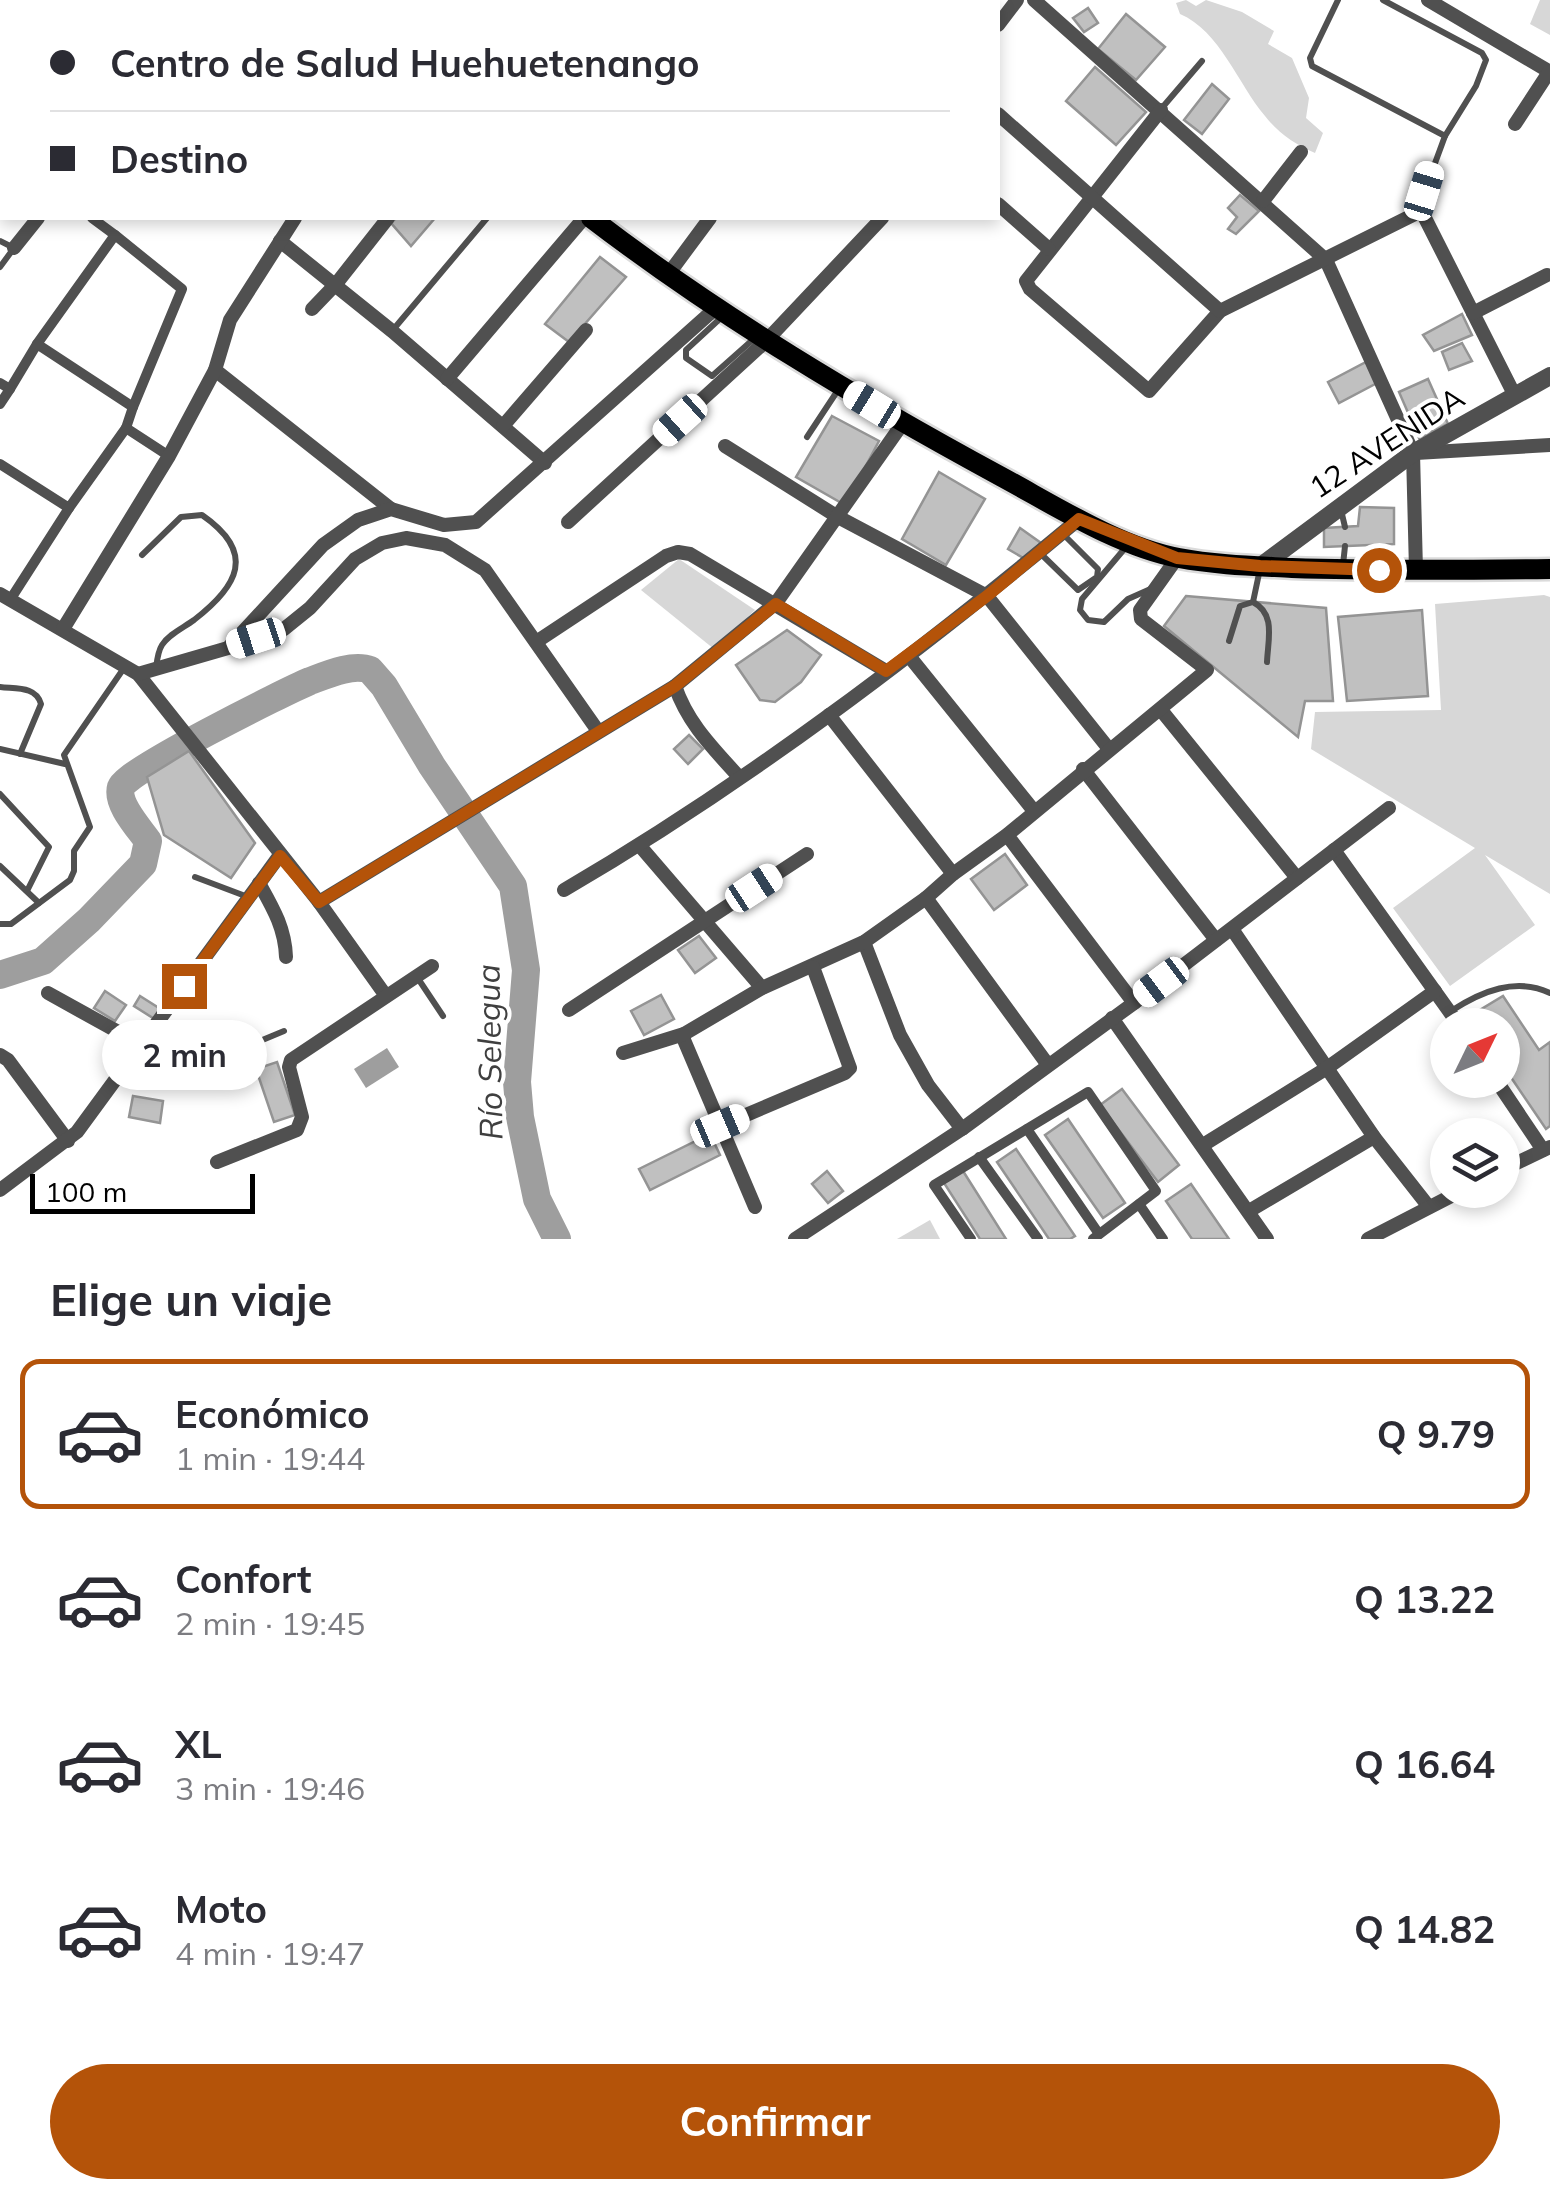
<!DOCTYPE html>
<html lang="es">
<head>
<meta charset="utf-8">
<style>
	:root { --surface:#fff; --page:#f2f2f3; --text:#2b2b33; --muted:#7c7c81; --line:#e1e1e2; --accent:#b45309 }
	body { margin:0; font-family:Mulish,sans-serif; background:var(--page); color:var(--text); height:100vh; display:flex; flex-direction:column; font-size:38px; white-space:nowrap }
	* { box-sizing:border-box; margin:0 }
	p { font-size:32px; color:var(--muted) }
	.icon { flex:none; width:55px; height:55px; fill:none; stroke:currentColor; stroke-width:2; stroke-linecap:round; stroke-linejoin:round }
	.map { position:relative; height:1239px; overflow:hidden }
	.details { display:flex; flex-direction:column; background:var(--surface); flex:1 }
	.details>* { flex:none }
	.top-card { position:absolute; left:0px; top:0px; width:1000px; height:220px; box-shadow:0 5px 15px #0003; display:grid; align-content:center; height:220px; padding:0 50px; background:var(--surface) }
	.needle { width:65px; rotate:47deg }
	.tools { position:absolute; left:1430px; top:1008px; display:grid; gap:20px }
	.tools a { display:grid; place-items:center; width:90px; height:90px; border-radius:50%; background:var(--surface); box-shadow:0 5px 15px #0003; font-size:50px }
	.scale { position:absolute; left:30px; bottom:25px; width:225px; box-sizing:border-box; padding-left:10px; border:5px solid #000; border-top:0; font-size:28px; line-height:35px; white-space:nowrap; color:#000; -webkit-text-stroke:8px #fff; paint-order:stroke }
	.end { position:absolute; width:45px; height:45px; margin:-22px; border:12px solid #b45309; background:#fff; box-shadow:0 0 0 5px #fff }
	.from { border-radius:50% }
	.bubble { position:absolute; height:70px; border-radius:35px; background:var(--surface); box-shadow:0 5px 15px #0003; font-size:32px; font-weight:700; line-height:70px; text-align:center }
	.car { position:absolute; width:30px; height:60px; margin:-30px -15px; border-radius:12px; box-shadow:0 0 8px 2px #0007; background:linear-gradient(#fff 24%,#345 0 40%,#fff 0 76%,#345 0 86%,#fff 0) }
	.top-card b { display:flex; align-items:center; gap:35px; height:95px; font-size:38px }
	.top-card b+b { border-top:2px solid var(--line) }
	.top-card i { width:25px; height:25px; background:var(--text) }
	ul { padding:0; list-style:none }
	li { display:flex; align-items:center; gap:30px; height:150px; margin:0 20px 15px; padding:0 30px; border:5px solid transparent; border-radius:20px }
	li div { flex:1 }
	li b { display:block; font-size:38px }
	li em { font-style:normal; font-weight:700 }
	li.selected { border-color:var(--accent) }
	li>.icon { width:90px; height:90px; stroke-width:1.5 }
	h2 { padding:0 50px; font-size:45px; line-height:120px }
	.action { display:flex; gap:20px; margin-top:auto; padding:20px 50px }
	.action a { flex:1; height:115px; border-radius:60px; background:var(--accent); color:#fff; font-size:40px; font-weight:700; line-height:115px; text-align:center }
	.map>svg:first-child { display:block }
	.green { fill:#d7d7d7 }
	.water { fill:#9e9e9e }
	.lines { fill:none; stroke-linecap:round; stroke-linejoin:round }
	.river { stroke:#9e9e9e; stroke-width:28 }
	.building { fill:#c0c0c0; stroke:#949494; stroke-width:2.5 }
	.primary-casing { stroke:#dbdbdb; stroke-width:25 }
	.service { stroke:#505050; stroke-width:6 }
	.pedestrian { stroke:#505050; stroke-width:10 }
	.minor { stroke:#505050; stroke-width:14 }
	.tertiary { stroke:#505050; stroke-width:18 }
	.primary { stroke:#000; stroke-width:20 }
	.route { stroke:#b45309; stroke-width:12 }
	.labels { text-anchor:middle; stroke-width:8; stroke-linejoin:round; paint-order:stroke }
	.street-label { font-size:30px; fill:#000; stroke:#fff }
	.water-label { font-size:32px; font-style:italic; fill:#3f3f3f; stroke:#fff }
</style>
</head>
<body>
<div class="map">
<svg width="1550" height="1239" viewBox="0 0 1550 1239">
	<rect width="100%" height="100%" fill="#fff"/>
	<!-- green -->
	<g class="green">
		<path d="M1186,0L1196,6L1206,0L1242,12L1274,31L1268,44L1292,58L1309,98L1306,118L1323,133L1315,153C1295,144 1279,134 1265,116C1238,84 1220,31 1180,14L1176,3Z"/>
		<path d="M1540,0H1550V35L1530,24Z"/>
		<path d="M679,559L755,610L714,649L641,590Z"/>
		<path d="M1544,595L1550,597V894L1485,855L1535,925L1450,986L1393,908L1475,848L1311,749L1315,712L1441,710L1435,604Z"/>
		<path d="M930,1220L940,1239H897Z"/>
	</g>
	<!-- water -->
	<path class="water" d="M387,1048L399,1067L366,1088L354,1069Z"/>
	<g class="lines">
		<!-- river -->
		<path class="river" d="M0,975L43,961L89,920L143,864L148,841C139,828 116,804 121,787C126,771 286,691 310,681C326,675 353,663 370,670L384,686L432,766L513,886L526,970L517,1082L520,1117L537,1199L557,1239"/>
	</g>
	<!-- building -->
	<g class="building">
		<path d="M72,0H146L70,2Z"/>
		<path d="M1088,8L1098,23L1084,32L1073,18Z"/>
		<path d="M1126,14L1165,47L1136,80L1098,49Z"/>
		<path d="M1095,67L1146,112L1116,145L1066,101Z"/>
		<path d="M1212,84L1229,99L1202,134L1184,120Z"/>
		<path d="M1240,195L1259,211L1236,234L1228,229L1237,217L1228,208Z"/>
		<path d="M396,218H435L411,246L391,223Z"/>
		<path d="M600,257L626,277L569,342L545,324Z"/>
		<path d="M1462,314L1472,335L1434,351L1423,335Z"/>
		<path d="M1462,343L1472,361L1449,370L1442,352Z"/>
		<path d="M1366,362L1377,383L1339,403L1328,382Z"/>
		<path d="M1428,379L1448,424L1419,438L1399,392Z"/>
		<path d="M832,416L879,441L845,505L796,477Z"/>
		<path d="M939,472L985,499L946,565L902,539Z"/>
		<path d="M1360,507L1394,508V544L1324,547V528L1358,526Z"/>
		<path d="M1020,528L1041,543L1025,559L1008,549Z"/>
		<path d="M1186,596L1326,608L1333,701H1305L1298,737L1164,626Z"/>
		<path d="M1422,610L1428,696L1347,701L1338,617Z"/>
		<path d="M787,630L821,655L801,682L775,702L760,700L736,665Z"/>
		<path d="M689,735L703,749L688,764L674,749Z"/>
		<path d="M189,751L255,843L231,878L164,835L147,777Z"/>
		<path d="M1005,854L1027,885L994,910L971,879Z"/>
		<path d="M699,936L716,958L695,973L678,950Z"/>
		<path d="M105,991L126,1005L115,1021L94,1008Z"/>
		<path d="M661,995L674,1019L644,1035L631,1011Z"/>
		<path d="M140,996L162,1010L156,1020L134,1006Z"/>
		<path d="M1503,996L1539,1050L1550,1042V1126L1546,1129L1502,1064V1025H1476L1470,1016Z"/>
		<path d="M277,1062L295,1115L274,1122L256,1069Z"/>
		<path d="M1122,1089L1179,1165L1158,1182L1100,1105Z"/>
		<path d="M133,1096L163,1101L160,1123L129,1117Z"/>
		<path d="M1068,1119L1125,1203L1103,1218L1045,1135Z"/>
		<path d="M710,1134L720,1155L650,1190L639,1169Z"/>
		<path d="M1016,1149L1075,1236L1070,1239H1049L997,1162Z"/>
		<path d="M827,1171L843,1191L828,1203L812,1184Z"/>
		<path d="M963,1171L1006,1239H980L944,1183Z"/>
		<path d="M1191,1184L1229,1239H1192L1166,1201Z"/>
	</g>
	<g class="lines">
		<defs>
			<g id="primary">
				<path d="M236,0L240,2"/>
				<path d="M269,0L273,2"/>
				<path d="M591,218C719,316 858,399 1000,476C1054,505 1119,547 1179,558C1216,565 1255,566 1292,568C1378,571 1464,570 1550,569"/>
			</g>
		</defs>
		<!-- primary casing -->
		<use href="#primary" class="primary-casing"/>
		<!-- service -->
		<g class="service">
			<path d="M1338,0L1310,58L1312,66L1445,136"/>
			<path d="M1383,0L1482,53L1486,60L1476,86L1445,136L1417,212"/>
			<path d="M1161,109L1202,61"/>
			<path d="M0,241L14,248L0,267"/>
			<path d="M724,315L686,350V358L712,376L757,336"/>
			<path d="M392,331L487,218"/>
			<path d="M807,437L840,387"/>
			<path d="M1341,510L1345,527"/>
			<path d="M1126,547L1082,599L1080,610L1088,620L1104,622L1128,599L1155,587"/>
			<path d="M1040,553L1078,590L1097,577L1098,569L1062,533"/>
			<path d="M142,555L181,517L202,515C257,553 238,586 194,620C183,628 169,634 162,645C158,651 157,660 156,668"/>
			<path d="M1343,565L1345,546"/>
			<path d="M1253,602L1260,569"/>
			<path d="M1229,641L1240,606L1253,602C1276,614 1268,639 1267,662"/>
			<path d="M0,687C16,689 36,686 41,704L20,754"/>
			<path d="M0,749L65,764"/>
			<path d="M0,794L49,847L27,891"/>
			<path d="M0,866L39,903"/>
			<path d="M195,877L248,897"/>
			<path d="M0,924H11L70,880L74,871V851L90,827L64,755L124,668"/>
			<path d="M417,977L443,1016"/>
			<path d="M1451,1011C1482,991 1516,977 1550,993"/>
			<path d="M142,1045L185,1065H202L284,1031"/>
		</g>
		<!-- pedestrian -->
		<g class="pedestrian">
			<path d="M115,235L182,289L133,407"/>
			<path d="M37,344L115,235L92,218"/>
			<path d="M0,383L10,389L37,344L133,407L126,428L169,456"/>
			<path d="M0,404L10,389"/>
			<path d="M0,464L69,508L126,428"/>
			<path d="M10,600L69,508"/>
			<path d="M1027,1129L1099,1234"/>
			<path d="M979,1157L1038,1239"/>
			<path d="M1139,1204L1163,1239"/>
			<path d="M971,1239L934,1185L1088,1092L1156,1191L1093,1239"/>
		</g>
		<!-- minor -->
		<g class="minor">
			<path d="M459,0L463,2"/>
			<path d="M621,0L625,2"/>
			<path d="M863,0L865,2"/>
			<path d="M1034,0L1326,260L1413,453L1416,570"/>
			<path d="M1428,0L1550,72"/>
			<path d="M212,2L214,0"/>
			<path d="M336,2L337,0"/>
			<path d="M548,2L550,0"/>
			<path d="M998,25L1017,0"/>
			<path d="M0,47L2,44"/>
			<path d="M1161,110L1026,281L1030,289L1149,391L1220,311L1417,213L1423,214L1514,394"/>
			<path d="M998,114L1220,311"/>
			<path d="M1515,124L1549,72"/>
			<path d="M1263,201L1301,152"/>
			<path d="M998,204L1049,249"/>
			<path d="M280,241L392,331L545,463"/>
			<path d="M14,248L38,218"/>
			<path d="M667,276L710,218"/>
			<path d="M312,309L336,284L388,218"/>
			<path d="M1473,313L1547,275"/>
			<path d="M215,370L391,509"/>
			<path d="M447,379L584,218"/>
			<path d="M503,426L586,330"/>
			<path d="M725,446L838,517L987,596L1109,749"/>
			<path d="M1416,453L1550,445"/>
			<path d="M568,522L766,341L882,218"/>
			<path d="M0,594L138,674L319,902L386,996"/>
			<path d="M63,629L169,456L215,370L230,320L295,218"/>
			<path d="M536,642L666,556L678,552L690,554L886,671"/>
			<path d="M232,646L284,629L310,608L355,559L382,543L406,538L445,545L485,570L598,731"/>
			<path d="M909,656L1034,811"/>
			<path d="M138,674L228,648L323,545L358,520L391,509L444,525L476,522L717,307"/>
			<path d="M675,686C688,724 713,748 739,777"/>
			<path d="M1161,710L1297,878"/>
			<path d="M829,715L953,874"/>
			<path d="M1083,769L1216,940"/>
			<path d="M1007,835L1134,1003"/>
			<path d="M640,846L762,988"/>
			<path d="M1334,850L1459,1025"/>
			<path d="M259,883C273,908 285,928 286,957"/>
			<path d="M564,890C747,783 917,654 1079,519"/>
			<path d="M926,898L1048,1065"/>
			<path d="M319,902L675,686L776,603L903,423"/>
			<path d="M1232,929L1374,1137L1429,1207"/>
			<path d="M864,942L900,1035L928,1085L962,1129"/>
			<path d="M48,993L140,1044"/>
			<path d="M569,1010L807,854"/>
			<path d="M1112,1018L1267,1239"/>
			<path d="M684,1034V1040L755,1207"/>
			<path d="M623,1053L684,1034L762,988L864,942L926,898L953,874L1007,835L1207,670L1141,619L1140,610L1177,558"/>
			<path d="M0,1055L8,1060L68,1141"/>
			<path d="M1496,1080L1543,1150"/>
			<path d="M720,1126L845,1073L850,1068L813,967"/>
			<path d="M1203,1145L1327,1068L1435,991"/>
			<path d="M217,1162L297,1130L302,1117L289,1067L291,1060L432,966"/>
			<path d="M1502,1170L1550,1147"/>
			<path d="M0,1190L77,1132L280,855"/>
			<path d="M1249,1211L1374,1137"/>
			<path d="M795,1239L962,1129L1134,1003L1389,808"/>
			<path d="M1368,1239L1463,1190"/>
		</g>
		<!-- tertiary -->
		<path class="tertiary" d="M1261,566L1413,453L1550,376"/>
		<!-- primary -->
		<use href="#primary" class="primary"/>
	</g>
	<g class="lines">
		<!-- route -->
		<path class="route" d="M184,986L280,856L319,902L675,686L776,604L886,671L987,596L1079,519L1177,558L1260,566L1379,570"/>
	</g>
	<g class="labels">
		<!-- street labels -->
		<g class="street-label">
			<text transform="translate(1387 443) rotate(-33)" y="10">12 AVENIDA</text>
		</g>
		<!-- water labels -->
		<g class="water-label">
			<text transform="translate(490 1052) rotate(-91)" y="11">Río Selegua</text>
		</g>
	</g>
</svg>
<div class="tools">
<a><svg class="needle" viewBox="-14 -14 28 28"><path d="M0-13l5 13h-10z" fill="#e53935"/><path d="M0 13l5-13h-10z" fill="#7c7c81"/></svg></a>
<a><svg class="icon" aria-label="layers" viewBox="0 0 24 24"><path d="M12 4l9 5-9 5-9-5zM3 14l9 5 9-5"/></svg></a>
</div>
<div class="scale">100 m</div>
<i class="end from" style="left:1379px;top:570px"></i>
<i class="end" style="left:184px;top:986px"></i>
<div class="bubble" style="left:102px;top:1020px;width:165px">2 min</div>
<i class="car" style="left:1424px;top:191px;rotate:17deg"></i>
<i class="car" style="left:872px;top:405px;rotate:301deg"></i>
<i class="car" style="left:680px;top:420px;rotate:228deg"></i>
<i class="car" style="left:256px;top:638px;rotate:252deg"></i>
<i class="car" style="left:754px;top:888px;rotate:57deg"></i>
<i class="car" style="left:1161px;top:982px;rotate:233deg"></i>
<i class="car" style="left:720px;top:1126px;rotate:67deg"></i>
<div class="top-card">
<b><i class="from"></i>Centro de Salud Huehuetenango</b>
<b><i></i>Destino</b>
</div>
</div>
<section class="details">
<h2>Elige un viaje</h2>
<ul>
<li class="selected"><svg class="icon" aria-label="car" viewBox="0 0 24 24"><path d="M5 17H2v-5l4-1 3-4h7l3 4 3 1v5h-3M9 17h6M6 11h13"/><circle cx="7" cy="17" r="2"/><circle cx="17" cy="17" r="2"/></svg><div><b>Económico</b><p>1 min · 19:44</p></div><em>Q 9.79</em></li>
<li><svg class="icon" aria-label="car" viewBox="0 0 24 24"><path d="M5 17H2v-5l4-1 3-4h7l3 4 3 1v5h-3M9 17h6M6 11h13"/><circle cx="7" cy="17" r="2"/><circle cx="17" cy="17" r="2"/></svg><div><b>Confort</b><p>2 min · 19:45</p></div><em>Q 13.22</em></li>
<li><svg class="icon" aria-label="car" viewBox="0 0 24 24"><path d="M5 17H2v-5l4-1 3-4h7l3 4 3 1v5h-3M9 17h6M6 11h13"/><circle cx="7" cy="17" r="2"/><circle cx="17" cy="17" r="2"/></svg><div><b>XL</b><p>3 min · 19:46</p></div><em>Q 16.64</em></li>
<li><svg class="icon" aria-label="car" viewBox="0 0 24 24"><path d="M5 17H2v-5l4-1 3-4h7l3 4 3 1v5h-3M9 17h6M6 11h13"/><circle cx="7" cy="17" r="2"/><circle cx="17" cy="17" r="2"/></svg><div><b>Moto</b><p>4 min · 19:47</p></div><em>Q 14.82</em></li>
</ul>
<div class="action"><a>Confirmar</a></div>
</section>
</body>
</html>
